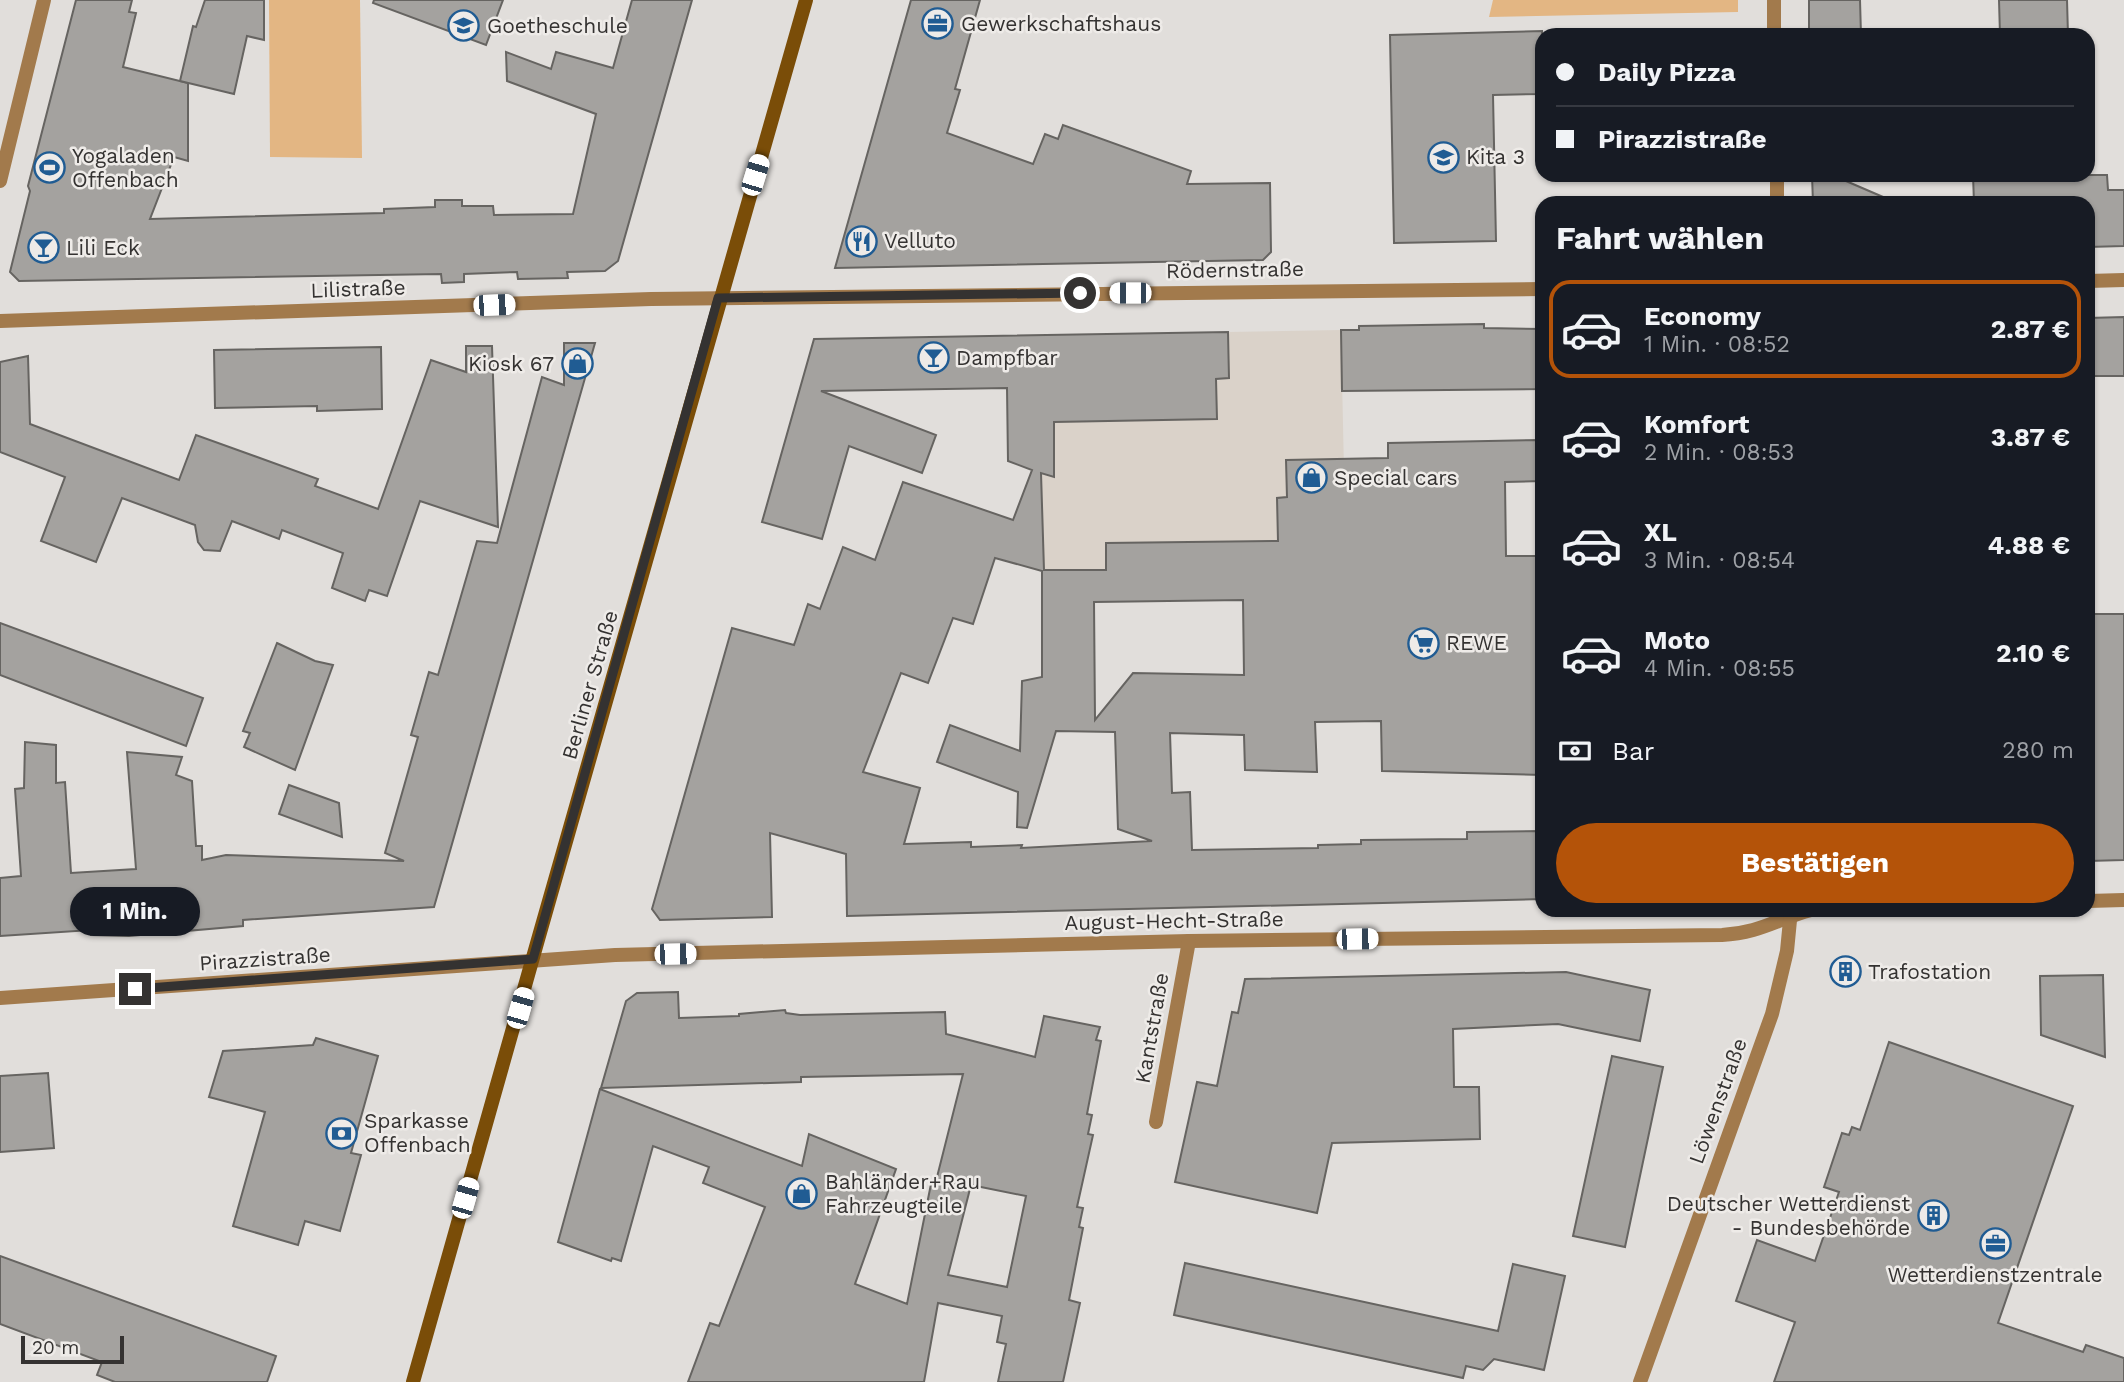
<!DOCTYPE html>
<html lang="de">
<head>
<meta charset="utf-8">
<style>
	:root { --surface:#171b24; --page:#20242c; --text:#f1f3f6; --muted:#9ea1a6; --line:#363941; --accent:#b45309 }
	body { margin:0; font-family:"Work Sans",sans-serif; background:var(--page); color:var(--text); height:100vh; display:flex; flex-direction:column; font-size:26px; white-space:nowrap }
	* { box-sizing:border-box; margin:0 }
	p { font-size:23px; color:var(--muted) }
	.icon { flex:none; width:38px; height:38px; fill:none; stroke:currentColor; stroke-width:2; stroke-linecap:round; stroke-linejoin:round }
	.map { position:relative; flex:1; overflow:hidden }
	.drawer { position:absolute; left:1535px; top:196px; width:560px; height:721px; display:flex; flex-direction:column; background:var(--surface); border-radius:21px; box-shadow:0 2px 5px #0004 }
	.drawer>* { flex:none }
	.hud { position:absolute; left:1535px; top:28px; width:560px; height:154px; border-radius:21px; box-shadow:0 2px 5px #0004; display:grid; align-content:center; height:154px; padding:0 21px; background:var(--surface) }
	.scale { position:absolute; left:21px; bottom:18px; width:103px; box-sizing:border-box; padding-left:7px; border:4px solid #343231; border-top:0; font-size:19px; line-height:24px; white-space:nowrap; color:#343231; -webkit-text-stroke:5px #eeebe8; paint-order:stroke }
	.end { position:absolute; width:32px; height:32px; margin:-16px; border:9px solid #343231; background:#fff; box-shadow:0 0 0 4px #fff }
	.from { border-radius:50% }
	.bubble { position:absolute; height:49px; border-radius:24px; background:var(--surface); box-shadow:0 2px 5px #0004; font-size:23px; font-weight:700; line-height:49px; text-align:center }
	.car { position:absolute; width:21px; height:42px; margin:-21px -10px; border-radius:9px; box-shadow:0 0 5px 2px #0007; background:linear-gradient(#fff 24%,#345 0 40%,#fff 0 76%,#345 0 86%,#fff 0) }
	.hud b { display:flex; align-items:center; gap:24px; height:66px; font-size:26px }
	.hud b+b { border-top:2px solid var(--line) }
	.hud i { width:18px; height:18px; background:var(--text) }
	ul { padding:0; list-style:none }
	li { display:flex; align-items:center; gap:21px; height:98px; margin:0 14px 10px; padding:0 7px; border:4px solid transparent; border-radius:21px }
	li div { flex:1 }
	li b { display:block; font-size:26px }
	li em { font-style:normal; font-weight:700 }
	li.active { border-color:var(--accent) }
	li>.icon { width:63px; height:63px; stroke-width:1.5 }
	h2 { padding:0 21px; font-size:32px; line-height:84px }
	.pay { display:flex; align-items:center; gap:18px; height:77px; padding:0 21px; font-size:26px }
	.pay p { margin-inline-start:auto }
	.cta { display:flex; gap:14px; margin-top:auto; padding:14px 21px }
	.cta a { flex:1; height:80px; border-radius:42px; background:var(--accent); color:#fff; font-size:28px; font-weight:700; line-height:80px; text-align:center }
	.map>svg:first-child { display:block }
	.built { fill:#dad2c9 }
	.green { fill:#e3b683 }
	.building { fill:#a4a29f; stroke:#666461; stroke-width:2; fill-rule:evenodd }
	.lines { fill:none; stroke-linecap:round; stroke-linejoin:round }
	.street { stroke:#a27a4c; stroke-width:14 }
	.secondary { stroke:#7a4d08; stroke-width:14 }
	.route { stroke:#343231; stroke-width:9 }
	.labels { text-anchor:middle; stroke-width:5; stroke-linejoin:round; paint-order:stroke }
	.poi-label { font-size:21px; fill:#343231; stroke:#eeebe8; text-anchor:start }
	.street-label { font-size:21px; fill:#343231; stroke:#eeebe8 }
</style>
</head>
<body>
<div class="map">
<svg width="2124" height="1382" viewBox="0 0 2124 1382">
	<rect width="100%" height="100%" fill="#e1dedb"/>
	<!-- built -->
	<path class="built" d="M1341,330L1346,566L1044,570L1041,473H1053L1041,422L1217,419L1216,381L1229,378L1228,332Z"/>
	<!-- green -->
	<g class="green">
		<path d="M269,0H360L362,158L270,157Z"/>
		<path d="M1493,0H1738V12L1489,17Z"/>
	</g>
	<!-- building -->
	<g class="building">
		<path d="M76,0H132L129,12L136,13L123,67L188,83V161L174,157L150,219L384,213V209L435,207V200H462V206H493L494,215L573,214L596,114L507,81L506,52L551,69L556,52L613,68L632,0H692L618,261L605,271L567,272L568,278L518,279L517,272L464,274V282L442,283L441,274L19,281L10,272L30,191L28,186Z"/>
		<path d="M205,0H264V40L247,36L234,94L180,81L193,26L196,27Z"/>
		<path d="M374,0H503L486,45L373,3Z"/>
		<path d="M911,0H980L955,89L960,90L947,133L1033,164L1045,134L1058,139L1063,125L1191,171L1187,184L1270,183L1271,252L1263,260L835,268Z"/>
		<path d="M1809,0H1860L1861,35H1809Z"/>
		<path d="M1999,0H2067L2068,35H2000Z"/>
		<path d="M1542,31V94L1493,95L1496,241L1394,243L1390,35Z"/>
		<path d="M1812,175H1846V181L1897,203H1813Z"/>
		<path d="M1973,175H2107L2108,190H2124V246L2088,247V203H1974Z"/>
		<path d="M2124,317V376H2088V318Z"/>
		<path d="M1484,324V328L1542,329V389L1342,391L1341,330H1359V326Z"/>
		<path d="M1228,332L1229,378L1216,379L1217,419L1054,422V477L1041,473L1044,570H1106V543L1278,541L1277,498L1287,497L1286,460L1388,458V443L1542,440V481L1505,482L1506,556H1542V775L1382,771L1381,721L1315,722L1317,772L1245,770L1244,735L1170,733L1172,793L1190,792L1192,850L1318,848V845L1361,844V840L1467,839V832L1542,831V899L847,916L846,854L770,833L772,917L660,920L652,909L732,628L794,645L808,604L820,609L843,547L875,560L903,482L1013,520L1032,470L1008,461L1007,388L821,391L936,435L922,473L849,446L822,539L762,522L814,339ZM995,558L1042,571V677L1022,681L1020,751L950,725L937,762L1018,792L1017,827L1027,828L1056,731L1115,732L1118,829L1152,841L1021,848L1022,845L971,847V842L904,844L920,788L863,772L901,673L928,683L953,618L973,624ZM1243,600L1244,675L1133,673L1095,720L1094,602Z"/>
		<path d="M564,343H595L434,907L243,920V926L129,936L91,935V930L0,936V878L21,876L15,789L24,788L25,742L56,745V783L65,782L71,873L136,869L127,752L182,757L176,775L192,781L196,846H202V860L226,855L404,861L385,853L418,737L411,735L429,672L438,675L477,541L497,543L542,377L564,385Z"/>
		<path d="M466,346H492L498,527L420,501L387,596L369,590L365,601L332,588L343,553L282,530L279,539L232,521L220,551L204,550L198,542L195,525L122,498L96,562L41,541L65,477L0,452V362L28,356L30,424L179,480L196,435L318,479L315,486L378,509L431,360L466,372Z"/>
		<path d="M381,347L382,409L317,411V406L215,408L214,350Z"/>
		<path d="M2092,614H2124V860L2088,861V663H2093Z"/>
		<path d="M0,623L203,698L186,746L0,675Z"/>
		<path d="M277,643L315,661L333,665L295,770L244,747L250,733L243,731Z"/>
		<path d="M289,785L339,803L342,837L279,814Z"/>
		<path d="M1566,972L1650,990L1640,1041L1558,1024L1453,1029L1454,1087H1479L1480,1139L1332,1143L1317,1213L1175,1182L1197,1082L1217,1086L1232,1012L1238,1013L1245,979Z"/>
		<path d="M2103,975L2105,1057L2041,1035L2040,976Z"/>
		<path d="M678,992L679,1018L739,1016V1014L785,1010L786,1013L800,1015L945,1012L946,1034L1035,1057L1044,1016L1100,1027L1096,1040L1101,1041L1087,1114L1092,1115L1088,1134L1093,1135L1077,1207L1083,1208L1079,1227L1083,1228L1069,1300L1080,1303L1063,1382H998L1006,1344L997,1342L1002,1316L938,1303L924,1382H688L710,1323L719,1326L765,1207L703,1183L709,1167L653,1146L621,1261L612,1258L611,1261L558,1242L600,1089L802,1166L809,1134L896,1169L855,1284L907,1304L931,1184L935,1185L963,1074L801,1077V1082L601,1088L626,1001L637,993ZM971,1185L1026,1196L1007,1287L948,1275Z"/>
		<path d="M316,1038L378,1056L351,1153L361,1155L340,1231L305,1221L298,1245L233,1226L265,1112L209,1097L223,1051L313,1045Z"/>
		<path d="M1889,1042L2073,1106L1998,1323L2083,1352L2086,1345L2124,1358V1382H1774L1795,1322L1736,1301L1757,1240L1815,1261L1839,1192L1824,1187L1842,1133L1849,1135L1852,1127L1860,1130Z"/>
		<path d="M1612,1056L1663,1067L1625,1247L1573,1236Z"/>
		<path d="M48,1073L54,1148L0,1152V1076Z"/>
		<path d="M0,1256L276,1356L267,1382H115L97,1375L102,1362L0,1324Z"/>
		<path d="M1185,1263L1498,1331L1513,1264L1565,1276L1544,1370L1494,1359L1483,1370L1466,1366L1463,1378L1174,1315Z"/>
	</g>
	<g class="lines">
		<!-- street -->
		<g class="street">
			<path d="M1774,0V35"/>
			<path d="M1777,175V203"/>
			<path d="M0,181L44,0"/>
			<path d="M2088,281L2124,280"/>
			<path d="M0,321L651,299L1542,289"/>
			<path d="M2088,901L2124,900"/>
			<path d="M0,998L615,955L1189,941L1722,935C1760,933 1777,919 1811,910"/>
			<path d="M1156,1122L1189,941"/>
			<path d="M1640,1382L1772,1014L1787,951L1791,910"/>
		</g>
		<!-- secondary -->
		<path class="secondary" d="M413,1382C543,921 674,459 806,0"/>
	</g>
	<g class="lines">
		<!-- route -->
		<path class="route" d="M135,989L533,959L718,298L1080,293"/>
	</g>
	<!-- icons -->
	<defs>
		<symbol id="office-ring" viewBox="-11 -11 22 22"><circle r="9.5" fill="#eeebe8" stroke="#205c93" stroke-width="1.5"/><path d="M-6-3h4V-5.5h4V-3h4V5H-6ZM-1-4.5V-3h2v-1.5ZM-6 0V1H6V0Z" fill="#205c93"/></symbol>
		<symbol id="school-ring" viewBox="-11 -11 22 22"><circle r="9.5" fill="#eeebe8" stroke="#205c93" stroke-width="1.5"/><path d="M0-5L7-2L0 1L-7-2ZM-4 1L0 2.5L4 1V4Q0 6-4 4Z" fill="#205c93"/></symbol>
		<symbol id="stadium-ring" viewBox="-11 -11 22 22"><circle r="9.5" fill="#eeebe8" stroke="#205c93" stroke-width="1.5"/><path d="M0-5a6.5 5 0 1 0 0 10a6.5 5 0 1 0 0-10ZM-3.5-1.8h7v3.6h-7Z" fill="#205c93"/></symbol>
		<symbol id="restaurant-ring" viewBox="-11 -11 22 22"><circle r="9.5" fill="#eeebe8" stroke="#205c93" stroke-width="1.5"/><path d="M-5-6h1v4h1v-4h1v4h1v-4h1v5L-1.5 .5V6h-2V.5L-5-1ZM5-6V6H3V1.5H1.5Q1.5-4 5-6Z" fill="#205c93"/></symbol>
		<symbol id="bar-ring" viewBox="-11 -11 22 22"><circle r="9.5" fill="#eeebe8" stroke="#205c93" stroke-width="1.5"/><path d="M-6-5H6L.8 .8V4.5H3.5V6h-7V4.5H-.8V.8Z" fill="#205c93"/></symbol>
		<symbol id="shop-ring" viewBox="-11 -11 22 22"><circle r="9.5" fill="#eeebe8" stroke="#205c93" stroke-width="1.5"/><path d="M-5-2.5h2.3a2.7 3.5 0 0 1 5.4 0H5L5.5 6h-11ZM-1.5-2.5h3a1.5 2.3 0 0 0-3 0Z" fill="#205c93"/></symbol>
		<symbol id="supermarket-ring" viewBox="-11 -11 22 22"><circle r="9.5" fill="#eeebe8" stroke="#205c93" stroke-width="1.5"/><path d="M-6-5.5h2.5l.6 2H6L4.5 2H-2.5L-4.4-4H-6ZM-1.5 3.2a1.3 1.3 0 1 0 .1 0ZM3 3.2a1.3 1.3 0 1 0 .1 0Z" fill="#205c93"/></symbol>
		<symbol id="building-ring" viewBox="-11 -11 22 22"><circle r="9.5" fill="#eeebe8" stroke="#205c93" stroke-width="1.5"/><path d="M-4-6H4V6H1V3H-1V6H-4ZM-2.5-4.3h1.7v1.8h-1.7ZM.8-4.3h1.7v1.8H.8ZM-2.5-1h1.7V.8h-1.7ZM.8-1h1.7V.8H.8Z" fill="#205c93"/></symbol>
		<symbol id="bank-ring" viewBox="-11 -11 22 22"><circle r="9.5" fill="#eeebe8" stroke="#205c93" stroke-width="1.5"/><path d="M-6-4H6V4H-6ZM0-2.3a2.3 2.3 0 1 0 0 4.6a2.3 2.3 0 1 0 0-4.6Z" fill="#205c93"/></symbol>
	</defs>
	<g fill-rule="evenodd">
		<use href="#office-ring" x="920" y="6" width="35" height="35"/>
		<use href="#school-ring" x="446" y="8" width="35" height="35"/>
		<use href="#school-ring" x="1426" y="140" width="35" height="35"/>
		<use href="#stadium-ring" x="32" y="150" width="35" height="35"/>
		<use href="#restaurant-ring" x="844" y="224" width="35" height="35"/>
		<use href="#bar-ring" x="26" y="230" width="35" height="35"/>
		<use href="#bar-ring" x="916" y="340" width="35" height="35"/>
		<use href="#shop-ring" x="560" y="346" width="35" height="35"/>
		<use href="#shop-ring" x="1294" y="460" width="35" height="35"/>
		<use href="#supermarket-ring" x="1406" y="626" width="35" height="35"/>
		<use href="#building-ring" x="1828" y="954" width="35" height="35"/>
		<use href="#bank-ring" x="324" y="1116" width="35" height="35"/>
		<use href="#shop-ring" x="784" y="1176" width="35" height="35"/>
		<use href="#building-ring" x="1916" y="1198" width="35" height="35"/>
		<use href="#office-ring" x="1978" y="1226" width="35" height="35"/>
	</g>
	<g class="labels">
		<!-- poi labels -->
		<g class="poi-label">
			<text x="961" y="31">Gewerkschaftshaus</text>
			<text x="487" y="33">Goetheschule</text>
			<text x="72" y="163">Yogaladen<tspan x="72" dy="24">Offenbach</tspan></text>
			<text x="1466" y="164">Kita 3</text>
			<text x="884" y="248">Velluto</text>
			<text x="66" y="255">Lili Eck</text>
			<text x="956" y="365">Dampfbar</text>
			<text x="554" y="371" text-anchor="end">Kiosk 67</text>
			<text x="1334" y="485">Special cars</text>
			<text x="1446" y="650">REWE</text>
			<text x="1868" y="979">Trafostation</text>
			<text x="364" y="1128">Sparkasse<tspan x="364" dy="24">Offenbach</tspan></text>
			<text x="825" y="1189">Bahländer+Rau<tspan x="825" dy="24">Fahrzeugteile</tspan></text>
			<text x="1910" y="1211" text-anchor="end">Deutscher Wetterdienst<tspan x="1910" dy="24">- Bundesbehörde</tspan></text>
			<text x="1995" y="1282" text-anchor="middle">Wetterdienstzentrale</text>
		</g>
		<!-- street labels -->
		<g class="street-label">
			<text transform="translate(1235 270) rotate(-1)" y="7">Rödernstraße</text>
			<text transform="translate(358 289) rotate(-2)" y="7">Lilistraße</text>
			<text transform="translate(590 685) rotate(-74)" y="7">Berliner Straße</text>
			<text transform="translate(1174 921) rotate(-1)" y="7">August-Hecht-Straße</text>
			<text transform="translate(265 959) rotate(-4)" y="7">Pirazzistraße</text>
			<text transform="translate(1152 1028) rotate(-80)" y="7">Kantstraße</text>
			<text transform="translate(1718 1101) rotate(-70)" y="7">Löwenstraße</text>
		</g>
	</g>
</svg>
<div class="scale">20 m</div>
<i class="end from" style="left:1080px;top:293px"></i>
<i class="end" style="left:135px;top:989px"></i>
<div class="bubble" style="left:70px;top:887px;width:130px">1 Min.</div>
<i class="car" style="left:755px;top:175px;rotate:17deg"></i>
<i class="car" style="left:1130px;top:293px;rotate:270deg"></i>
<i class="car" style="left:494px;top:305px;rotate:88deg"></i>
<i class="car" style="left:1357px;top:939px;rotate:89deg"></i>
<i class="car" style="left:675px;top:954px;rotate:89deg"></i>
<i class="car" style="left:520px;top:1008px;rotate:16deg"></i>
<i class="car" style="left:465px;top:1198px;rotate:16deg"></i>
<div class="hud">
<b><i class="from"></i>Daily Pizza</b>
<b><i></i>Pirazzistraße</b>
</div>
<section class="drawer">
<h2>Fahrt wählen</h2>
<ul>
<li class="active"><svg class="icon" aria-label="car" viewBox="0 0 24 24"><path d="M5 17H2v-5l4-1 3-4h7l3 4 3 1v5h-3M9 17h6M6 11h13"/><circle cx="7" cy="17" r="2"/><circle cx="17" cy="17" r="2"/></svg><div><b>Economy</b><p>1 Min. · 08:52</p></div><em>2.87 €</em></li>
<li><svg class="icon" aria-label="car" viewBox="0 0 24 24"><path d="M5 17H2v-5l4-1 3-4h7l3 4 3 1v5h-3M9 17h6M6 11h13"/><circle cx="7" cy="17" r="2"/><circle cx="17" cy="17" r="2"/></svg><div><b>Komfort</b><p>2 Min. · 08:53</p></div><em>3.87 €</em></li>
<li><svg class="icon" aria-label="car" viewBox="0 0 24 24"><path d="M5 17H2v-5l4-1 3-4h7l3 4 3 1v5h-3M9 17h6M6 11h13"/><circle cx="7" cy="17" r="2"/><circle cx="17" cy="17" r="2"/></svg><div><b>XL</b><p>3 Min. · 08:54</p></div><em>4.88 €</em></li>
<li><svg class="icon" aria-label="car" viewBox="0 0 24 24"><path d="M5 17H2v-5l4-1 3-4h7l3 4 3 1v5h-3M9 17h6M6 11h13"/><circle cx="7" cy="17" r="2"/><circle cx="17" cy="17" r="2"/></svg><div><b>Moto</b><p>4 Min. · 08:55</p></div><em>2.10 €</em></li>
</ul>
<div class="pay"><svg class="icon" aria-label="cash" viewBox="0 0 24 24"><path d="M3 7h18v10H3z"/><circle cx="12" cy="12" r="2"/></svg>Bar<p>280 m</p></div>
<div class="cta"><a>Bestätigen</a></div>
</section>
</div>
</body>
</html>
